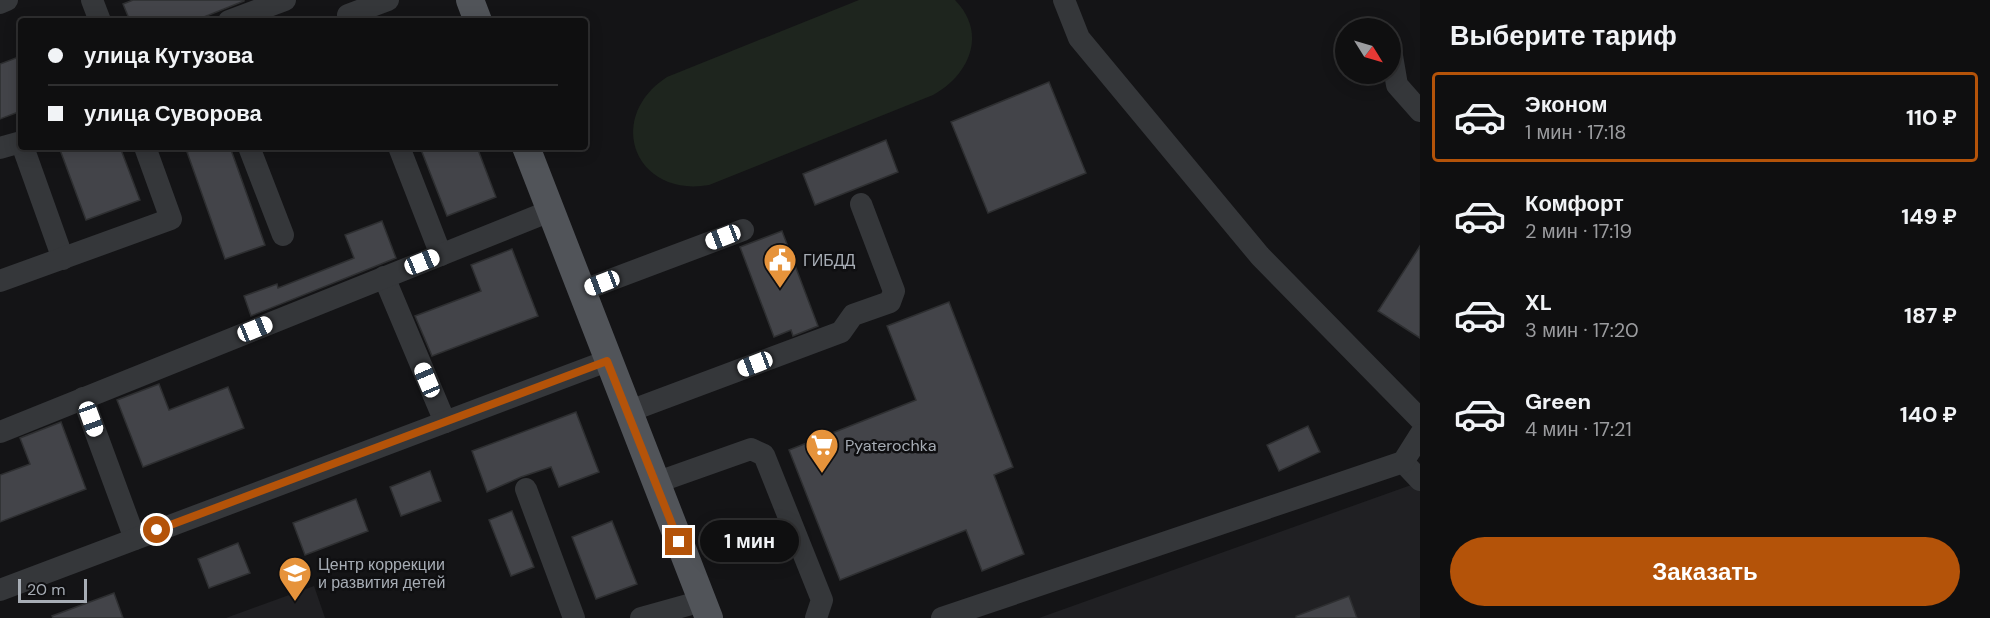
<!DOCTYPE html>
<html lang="ru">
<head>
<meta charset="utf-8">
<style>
	:root { --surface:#0f0f10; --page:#1d1d1e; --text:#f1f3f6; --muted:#9b9c9f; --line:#2f2f30; --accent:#b45309 }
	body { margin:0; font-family:"DM Sans",sans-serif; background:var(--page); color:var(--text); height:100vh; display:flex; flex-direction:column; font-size:22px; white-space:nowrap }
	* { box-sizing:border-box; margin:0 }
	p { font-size:20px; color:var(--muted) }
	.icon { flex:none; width:33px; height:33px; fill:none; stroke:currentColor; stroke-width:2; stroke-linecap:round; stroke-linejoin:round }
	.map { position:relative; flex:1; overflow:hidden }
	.drawer { display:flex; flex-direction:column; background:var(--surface); width:570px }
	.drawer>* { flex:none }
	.hud { position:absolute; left:18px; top:18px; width:570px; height:132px; border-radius:6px; box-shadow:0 3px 15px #0003,0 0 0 2px var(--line); display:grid; align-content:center; height:132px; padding:0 30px; background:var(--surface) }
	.needle { width:39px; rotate:127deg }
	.buttons { position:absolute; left:1335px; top:18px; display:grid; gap:12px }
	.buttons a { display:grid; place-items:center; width:66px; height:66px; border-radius:50%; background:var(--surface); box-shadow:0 3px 15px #0003,0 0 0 2px var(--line); font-size:30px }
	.scale { position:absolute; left:18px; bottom:15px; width:69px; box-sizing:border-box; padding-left:6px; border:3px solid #a7adb5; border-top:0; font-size:16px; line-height:21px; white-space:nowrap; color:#a7adb5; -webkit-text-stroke:4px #0f0f11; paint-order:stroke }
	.end { position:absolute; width:27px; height:27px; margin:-14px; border:8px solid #b45309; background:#fff; box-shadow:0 0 0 3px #fff }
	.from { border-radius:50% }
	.bubble { position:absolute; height:42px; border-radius:21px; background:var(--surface); box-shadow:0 3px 15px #0003,0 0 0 2px var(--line); font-size:20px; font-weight:700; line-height:42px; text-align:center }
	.car { position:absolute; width:18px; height:36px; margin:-18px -9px; border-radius:8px; box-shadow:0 0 4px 2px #0007; background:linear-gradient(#fff 24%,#345 0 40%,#fff 0 76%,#345 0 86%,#fff 0) }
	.hud b { display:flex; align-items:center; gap:21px; height:57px; font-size:22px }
	.hud b+b { border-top:2px solid var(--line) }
	.hud i { width:15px; height:15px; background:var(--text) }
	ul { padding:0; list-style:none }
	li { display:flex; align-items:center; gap:18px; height:90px; margin:0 12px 9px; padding:0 18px; border:3px solid transparent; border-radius:6px }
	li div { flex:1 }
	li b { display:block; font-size:22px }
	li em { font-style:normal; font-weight:700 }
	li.active { border-color:var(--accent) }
	li>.icon { width:54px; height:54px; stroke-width:1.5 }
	h2 { padding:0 30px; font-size:27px; line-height:72px }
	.button { display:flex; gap:12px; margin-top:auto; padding:12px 30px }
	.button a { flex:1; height:69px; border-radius:36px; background:var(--accent); color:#fff; font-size:24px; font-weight:700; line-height:69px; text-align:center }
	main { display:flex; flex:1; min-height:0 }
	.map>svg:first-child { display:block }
	.built { fill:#202023 }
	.green { fill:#1e251e }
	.building { fill:#434449; stroke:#2e2f31; stroke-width:1.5 }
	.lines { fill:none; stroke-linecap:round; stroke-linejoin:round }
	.minor { stroke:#35373a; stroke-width:22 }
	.major { stroke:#515459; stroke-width:28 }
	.route { stroke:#b45309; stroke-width:8 }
	.labels { text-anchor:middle; stroke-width:5; stroke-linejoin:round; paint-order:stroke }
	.poi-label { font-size:16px; fill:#a7adb5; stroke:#0f0f11; text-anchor:start }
</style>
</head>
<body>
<main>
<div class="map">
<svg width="1420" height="618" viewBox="0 0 1420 618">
	<rect width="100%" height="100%" fill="#141416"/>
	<!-- built -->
	<g class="built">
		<path d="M1420,475V618H1039L1414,484Z"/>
		<path d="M314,586L325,618H226Z"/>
	</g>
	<!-- green -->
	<path class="green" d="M859,0H955C988,34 969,75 933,95L709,185C635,198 604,118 667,77Z"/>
	<!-- building -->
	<g class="building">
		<path d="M133,0H244V1L194,21H130L123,4Z"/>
		<path d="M21,56V111L0,119V64Z"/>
		<path d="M1049,82L1086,173L988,213L951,122Z"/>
		<path d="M886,140L898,172L815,205L803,174Z"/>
		<path d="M59,147H120L140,200L86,220Z"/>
		<path d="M201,147H230L265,245L225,259L187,152Z"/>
		<path d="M420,147H477L496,197L447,216Z"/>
		<path d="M382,221L396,258L251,316L244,296L277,284L278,288L354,258L345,235Z"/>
		<path d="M782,231L818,326L793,336L791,330L774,337L740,247Z"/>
		<path d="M1420,246V338L1378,311Z"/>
		<path d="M512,249L538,316L432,356L415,316L481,291L471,265Z"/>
		<path d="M949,302L1013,467L994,475L1024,554L982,571L966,530L840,580L789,450L916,400L887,326Z"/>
		<path d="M159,384L169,410L228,387L244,428L143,467L117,400Z"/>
		<path d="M576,412L599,472L559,487L551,467L521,477L487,492L472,451Z"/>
		<path d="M61,422L86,489L0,522V475L30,464L20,438Z"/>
		<path d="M1308,426L1320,452L1279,471L1267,445Z"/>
		<path d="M430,471L441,501L401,516L390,487Z"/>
		<path d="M356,499L368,531L305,555L293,523Z"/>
		<path d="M512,511L534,567L511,576L489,520Z"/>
		<path d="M612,521L637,584L596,599L572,537Z"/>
		<path d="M238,543L250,573L209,588L198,559Z"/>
		<path d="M114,593L123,618H53L52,616Z"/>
		<path d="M1349,596L1357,618H1296V616Z"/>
	</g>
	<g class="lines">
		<!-- minor -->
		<g class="minor">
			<path d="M92,0L100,21"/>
			<path d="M1064,0L1079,38L1260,256L1420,419"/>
			<path d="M0,3L7,0"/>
			<path d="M348,15L388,0"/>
			<path d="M229,21L285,0"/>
			<path d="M1390,44L1397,85L1420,111"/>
			<path d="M23,147L63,259"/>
			<path d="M249,147L283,235"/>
			<path d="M399,147L441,255"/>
			<path d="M0,148L21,142"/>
			<path d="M384,277L445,422"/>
			<path d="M0,281L171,219L145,147"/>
			<path d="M581,291L743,230"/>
			<path d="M83,398L135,539"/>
			<path d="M627,412L841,332L853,315L890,302L894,291L861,204"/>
			<path d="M0,432L550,211"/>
			<path d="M1403,462L1420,480"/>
			<path d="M655,483L751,449L764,455L822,600L816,618"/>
			<path d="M526,489L574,618"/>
			<path d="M0,590L607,361"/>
			<path d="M641,618L702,601"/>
			<path d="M942,618L1403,462L1420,435"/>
		</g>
		<!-- major -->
		<g class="major">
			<path d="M470,0L478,21"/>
			<path d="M526,147L709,618"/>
		</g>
	</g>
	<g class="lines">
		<!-- route -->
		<path class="route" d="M157,530L607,361L679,542"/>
	</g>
	<!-- icons -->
	<defs>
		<symbol id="civic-pin" viewBox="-11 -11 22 30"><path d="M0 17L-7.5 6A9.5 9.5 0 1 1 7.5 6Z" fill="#e6933b" stroke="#0f0f11"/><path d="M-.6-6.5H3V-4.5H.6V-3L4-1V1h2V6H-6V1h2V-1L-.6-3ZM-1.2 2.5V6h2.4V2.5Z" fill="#fff"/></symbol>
		<symbol id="supermarket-pin" viewBox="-11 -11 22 30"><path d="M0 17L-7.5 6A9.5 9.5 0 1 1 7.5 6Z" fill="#e6933b" stroke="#0f0f11"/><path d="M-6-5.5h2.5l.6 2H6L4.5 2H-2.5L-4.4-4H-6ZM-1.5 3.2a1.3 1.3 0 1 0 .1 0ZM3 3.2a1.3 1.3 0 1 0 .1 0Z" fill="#fff"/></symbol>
		<symbol id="school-pin" viewBox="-11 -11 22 30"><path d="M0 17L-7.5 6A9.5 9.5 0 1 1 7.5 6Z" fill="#e6933b" stroke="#0f0f11"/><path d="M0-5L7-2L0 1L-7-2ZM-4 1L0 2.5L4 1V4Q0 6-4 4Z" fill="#fff"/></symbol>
	</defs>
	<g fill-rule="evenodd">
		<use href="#civic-pin" x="761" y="241" width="38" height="52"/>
		<use href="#supermarket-pin" x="803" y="426" width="38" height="52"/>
		<use href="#school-pin" x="276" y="554" width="38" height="52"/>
	</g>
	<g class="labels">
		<!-- poi labels -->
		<g class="poi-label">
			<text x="803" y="266">ГИБДД</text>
			<text x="845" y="451">Pyaterochka</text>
			<text x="318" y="570">Центр коррекции<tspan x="318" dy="18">и развития детей</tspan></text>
		</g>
	</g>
</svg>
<div class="buttons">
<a><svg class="needle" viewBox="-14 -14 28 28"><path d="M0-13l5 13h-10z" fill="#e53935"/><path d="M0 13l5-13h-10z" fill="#9b9c9f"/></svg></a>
</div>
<div class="scale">20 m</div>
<i class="end from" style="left:157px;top:530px"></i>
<i class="end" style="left:679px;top:542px"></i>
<div class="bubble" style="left:700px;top:520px;width:99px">1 мин</div>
<i class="car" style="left:723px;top:237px;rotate:249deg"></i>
<i class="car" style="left:422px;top:262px;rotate:68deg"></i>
<i class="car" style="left:602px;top:283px;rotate:249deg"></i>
<i class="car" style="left:255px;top:329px;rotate:68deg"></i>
<i class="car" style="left:755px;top:364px;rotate:249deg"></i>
<i class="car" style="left:427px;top:380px;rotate:337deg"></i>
<i class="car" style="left:91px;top:419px;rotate:160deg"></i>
<div class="hud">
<b><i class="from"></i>улица Кутузова</b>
<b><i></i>улица Суворова</b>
</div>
</div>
<section class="drawer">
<h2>Выберите тариф</h2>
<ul>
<li class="active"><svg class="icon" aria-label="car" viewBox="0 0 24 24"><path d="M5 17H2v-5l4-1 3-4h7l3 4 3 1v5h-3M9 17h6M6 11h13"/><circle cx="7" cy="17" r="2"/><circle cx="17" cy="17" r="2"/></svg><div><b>Эконом</b><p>1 мин · 17:18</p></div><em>110 ₽</em></li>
<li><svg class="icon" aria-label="car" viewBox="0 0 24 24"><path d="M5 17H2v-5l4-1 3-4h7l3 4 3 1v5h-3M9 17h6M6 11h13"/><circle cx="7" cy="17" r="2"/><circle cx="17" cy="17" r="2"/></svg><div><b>Комфорт</b><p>2 мин · 17:19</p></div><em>149 ₽</em></li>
<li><svg class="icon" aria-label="car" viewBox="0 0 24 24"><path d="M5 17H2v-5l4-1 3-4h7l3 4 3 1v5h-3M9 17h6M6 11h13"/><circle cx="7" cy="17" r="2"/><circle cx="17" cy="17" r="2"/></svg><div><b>XL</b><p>3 мин · 17:20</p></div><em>187 ₽</em></li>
<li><svg class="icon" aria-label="car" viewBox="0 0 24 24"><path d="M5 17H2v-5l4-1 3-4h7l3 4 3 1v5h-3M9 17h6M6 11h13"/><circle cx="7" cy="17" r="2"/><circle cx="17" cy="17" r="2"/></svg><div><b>Green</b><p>4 мин · 17:21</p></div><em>140 ₽</em></li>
</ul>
<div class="button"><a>Заказать</a></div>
</section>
</main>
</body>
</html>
